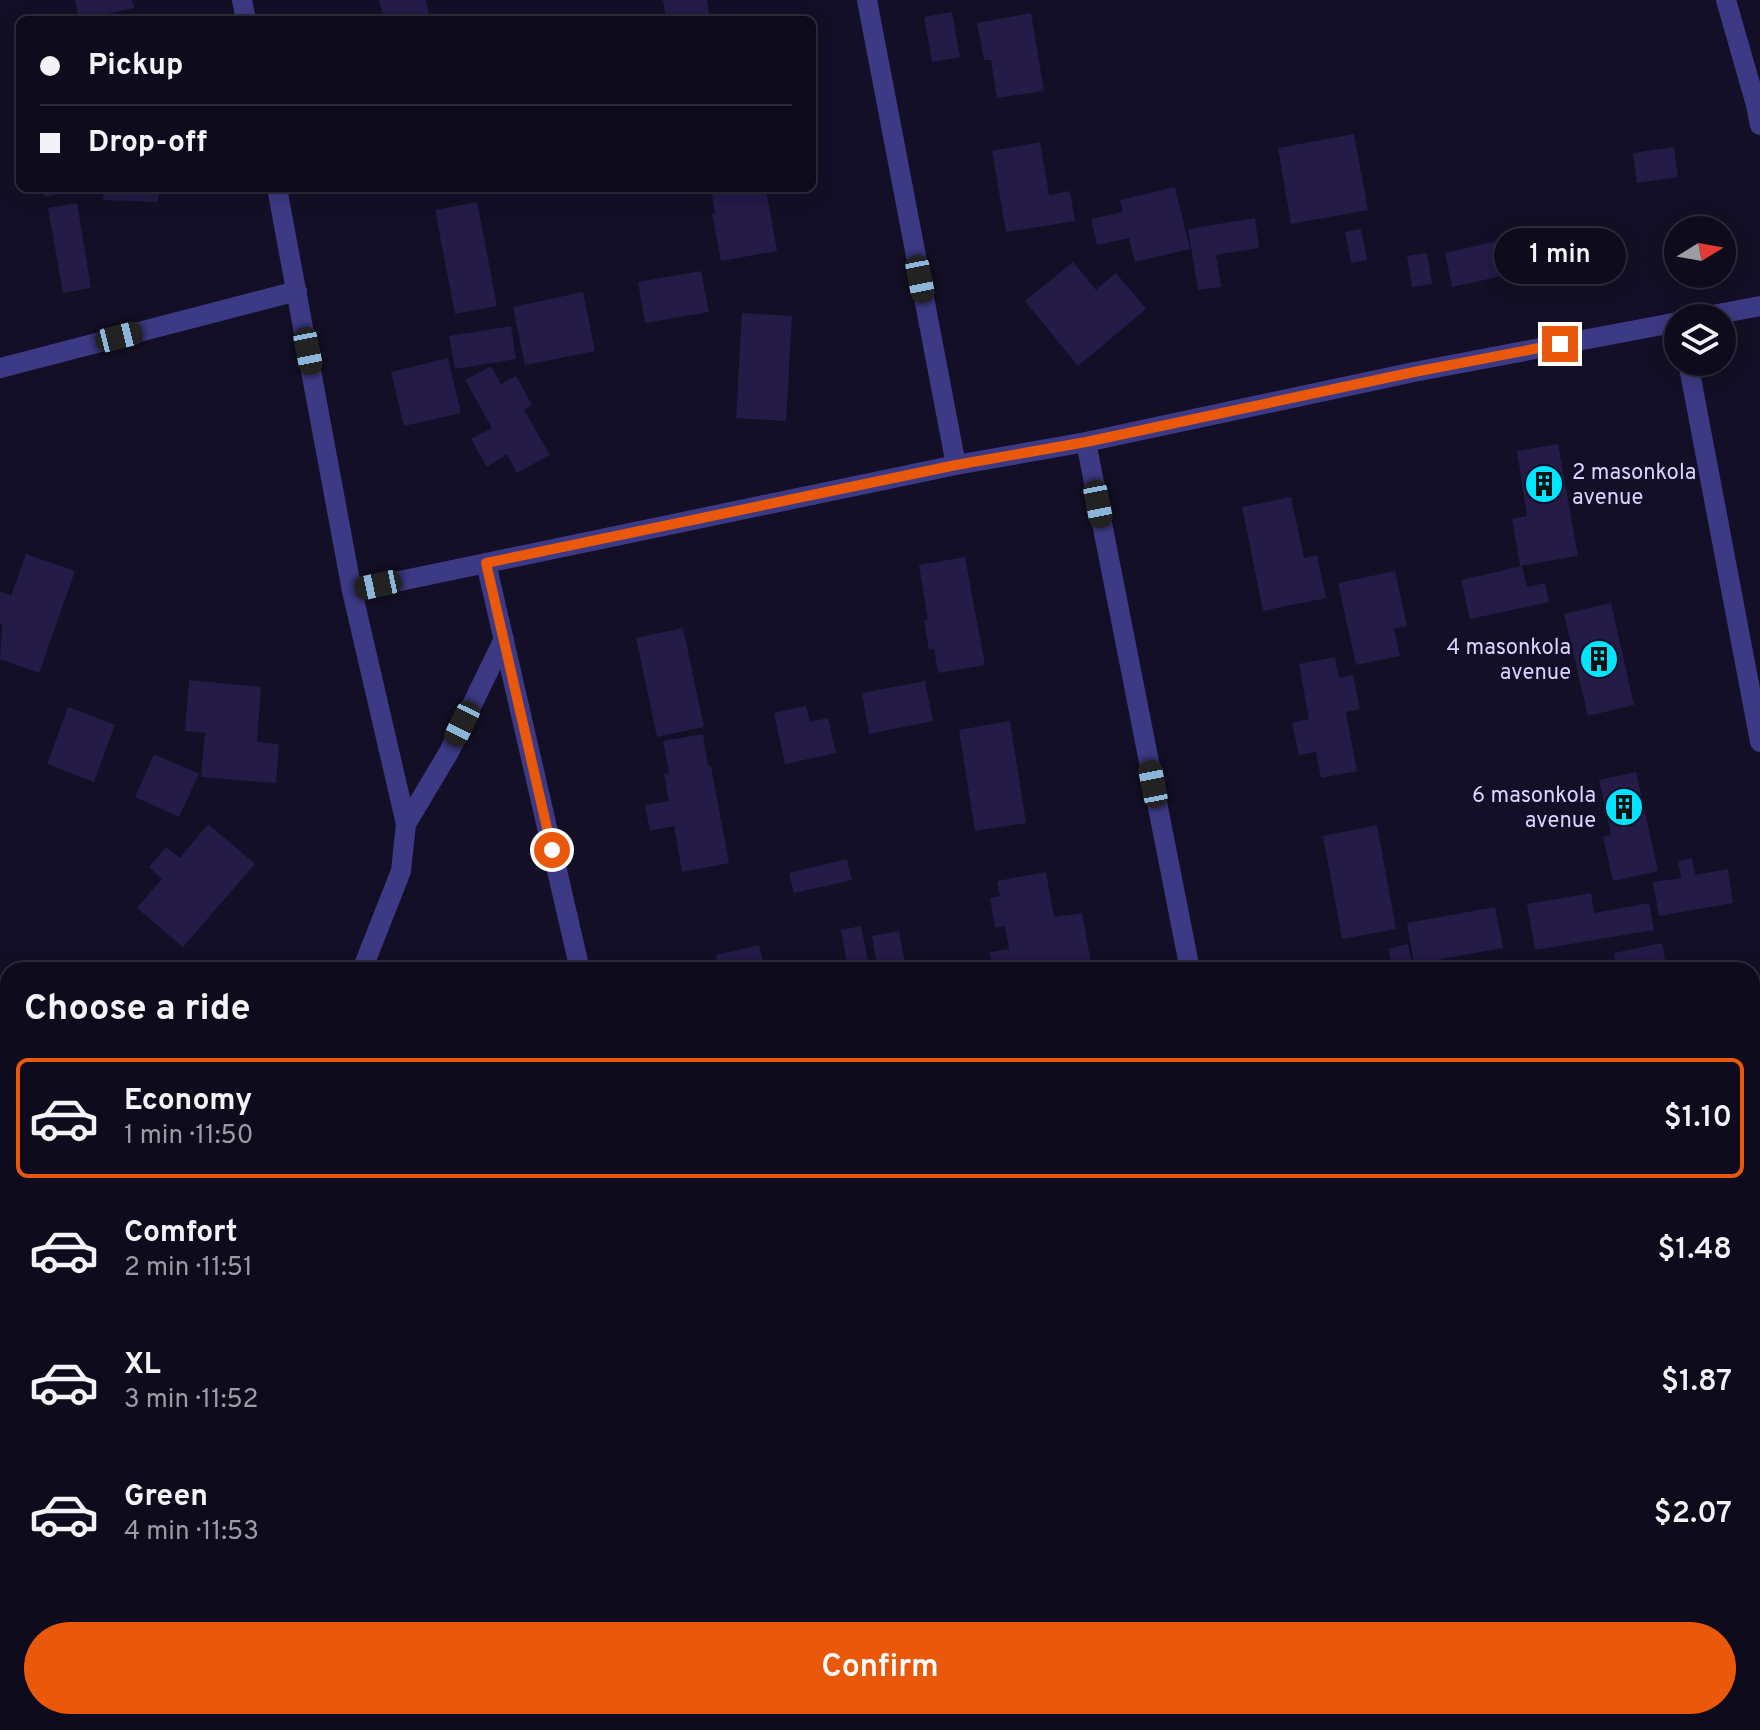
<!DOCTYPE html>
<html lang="en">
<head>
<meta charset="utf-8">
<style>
	:root { --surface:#0e0b1c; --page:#1c1929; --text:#f1f3f6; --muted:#9b9ba3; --line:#2e2b3b; --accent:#ea580c }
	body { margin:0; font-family:Overpass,sans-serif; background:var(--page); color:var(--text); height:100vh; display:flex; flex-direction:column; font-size:30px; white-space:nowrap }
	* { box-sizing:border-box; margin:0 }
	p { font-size:26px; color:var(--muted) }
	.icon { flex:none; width:44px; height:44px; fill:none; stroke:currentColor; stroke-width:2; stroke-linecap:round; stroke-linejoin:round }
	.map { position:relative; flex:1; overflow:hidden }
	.drawer { position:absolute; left:0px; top:962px; width:1760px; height:768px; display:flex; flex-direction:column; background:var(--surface); border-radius:24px 24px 0 0; box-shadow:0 4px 20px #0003,0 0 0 2px var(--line) }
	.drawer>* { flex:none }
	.hud { position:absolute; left:16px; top:16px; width:800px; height:176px; border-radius:12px; box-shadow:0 4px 20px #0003,0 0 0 2px var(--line); display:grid; align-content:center; height:176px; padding:0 24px; background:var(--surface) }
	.needle { width:52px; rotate:79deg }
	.controls { position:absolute; left:1664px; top:216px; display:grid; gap:16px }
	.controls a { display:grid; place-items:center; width:72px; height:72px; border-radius:50%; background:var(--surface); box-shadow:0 4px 20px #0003,0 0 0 2px var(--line); font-size:40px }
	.end { position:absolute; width:36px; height:36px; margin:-18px; border:10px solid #ea580c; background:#fff; box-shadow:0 0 0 4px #fff }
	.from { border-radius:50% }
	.bubble { position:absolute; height:56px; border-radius:28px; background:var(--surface); box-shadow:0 4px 20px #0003,0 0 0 2px var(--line); font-size:26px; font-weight:600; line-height:56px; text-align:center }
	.car { position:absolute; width:24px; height:48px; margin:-24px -12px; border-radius:10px; box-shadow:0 0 6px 2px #0007; background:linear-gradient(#222 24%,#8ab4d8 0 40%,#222 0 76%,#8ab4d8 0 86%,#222 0) }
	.hud b { display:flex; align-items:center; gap:28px; height:76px; font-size:30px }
	.hud b+b { border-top:2px solid var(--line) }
	.hud i { width:20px; height:20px; background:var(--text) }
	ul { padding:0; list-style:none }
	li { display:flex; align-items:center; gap:24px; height:120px; margin:0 16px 12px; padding:0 8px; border:4px solid transparent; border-radius:12px }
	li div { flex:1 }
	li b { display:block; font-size:30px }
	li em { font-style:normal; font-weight:600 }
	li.current { border-color:var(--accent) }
	li>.icon { width:72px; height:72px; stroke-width:1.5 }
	h2 { padding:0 24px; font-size:36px; line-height:96px }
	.cta { display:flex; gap:16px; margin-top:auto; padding:16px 24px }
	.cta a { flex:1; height:92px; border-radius:48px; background:var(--accent); color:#fff; font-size:32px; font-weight:600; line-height:92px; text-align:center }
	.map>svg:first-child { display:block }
	.building { fill:#241b47 }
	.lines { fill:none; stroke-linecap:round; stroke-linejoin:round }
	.minor { stroke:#3d3a85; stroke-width:20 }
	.route { stroke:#ea580c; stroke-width:10 }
	.labels { text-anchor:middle; stroke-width:6; stroke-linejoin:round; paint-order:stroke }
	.poi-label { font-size:22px; fill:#d9d4ff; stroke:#130f26; text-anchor:end }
</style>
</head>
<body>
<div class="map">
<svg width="1760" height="1730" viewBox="0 0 1760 1730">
	<rect width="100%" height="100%" fill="#130f26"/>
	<!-- building -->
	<g class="building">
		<path d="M75,0H132L134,8L79,20Z"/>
		<path d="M379,0H426L430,20H384Z"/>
		<path d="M663,0H707L710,20H666Z"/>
		<path d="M952,12L960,57L932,62L924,17Z"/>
		<path d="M1031,13L1044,91L997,98L991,60H984L977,23Z"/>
		<path d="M1354,134L1368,210L1291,224L1278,148Z"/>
		<path d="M1040,142L1049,195L1070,191L1075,221L1006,232L992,151Z"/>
		<path d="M1674,147L1678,177L1637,183L1633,153Z"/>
		<path d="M1175,187L1190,249L1135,262L1129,238L1097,245L1091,219L1123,212L1120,200Z"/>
		<path d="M43,188H80V189L45,197Z"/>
		<path d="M104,188H159L158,202L103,200Z"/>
		<path d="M711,188H758V190L766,189L777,251L721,261L712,214L715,213Z"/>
		<path d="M477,202L497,306L455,314L435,210Z"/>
		<path d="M77,203L91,288L63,293L48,208Z"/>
		<path d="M1255,218L1259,248L1216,255L1221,287L1198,290L1188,229Z"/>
		<path d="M1361,229L1367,260L1351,263L1345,232Z"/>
		<path d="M1523,235L1530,270L1452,287L1445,253Z"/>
		<path d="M1427,253L1432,284L1412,287L1407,256Z"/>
		<path d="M1073,262L1096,290L1116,273L1146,309L1078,366L1025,301Z"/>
		<path d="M701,271L709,312L645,323L638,282Z"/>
		<path d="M583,292L595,351L525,365L513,307Z"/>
		<path d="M742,313L792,316L786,421L736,418Z"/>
		<path d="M511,326L516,359L455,369L449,336Z"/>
		<path d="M448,358L461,413L404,426L391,372Z"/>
		<path d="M491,366L501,384L516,376L532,405L524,410L550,455L517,473L507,454L487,467L471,439L492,428L465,380Z"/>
		<path d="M1558,444L1578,556L1520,566L1512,519L1527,516L1517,451Z"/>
		<path d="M1291,497L1304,558L1317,555L1326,598L1263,611L1242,507Z"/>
		<path d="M26,554L75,571L39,673L0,659L2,624H0V591L11,596Z"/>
		<path d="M965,557L985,665L938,673L934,649L929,650L924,621L928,620L919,565Z"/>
		<path d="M1522,566L1527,587L1545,583L1549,602L1470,619L1461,580Z"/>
		<path d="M1395,571L1407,626L1394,629L1400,656L1356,665L1338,583Z"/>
		<path d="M1611,603L1634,705L1588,716L1564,614Z"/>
		<path d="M683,628L704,727L657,737L636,638Z"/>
		<path d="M1335,657L1339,678L1353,675L1360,709L1346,712L1357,771L1321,778L1316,752L1299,755L1292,723L1309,719L1299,664Z"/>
		<path d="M189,680L261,687L257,742L279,744L276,783L201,777L205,733L185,731Z"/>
		<path d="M925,681L933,721L869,734L862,693Z"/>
		<path d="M806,706L810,722L828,718L836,753L785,764L774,713Z"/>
		<path d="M68,707L115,725L94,782L47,764Z"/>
		<path d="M1010,721L1026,823L975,831L959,730Z"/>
		<path d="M703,734L708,766H711L729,863L682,872L674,826L650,831L645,805L669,801L664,774L669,773L663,741Z"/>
		<path d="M154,754L199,774L179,817L135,797Z"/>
		<path d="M1636,772L1658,871L1613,881L1603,836L1611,835L1599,780Z"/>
		<path d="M208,824L255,864L183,947L137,908L162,879L149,867L166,847L180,858Z"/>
		<path d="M1377,825L1396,929L1342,939L1323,836Z"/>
		<path d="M1692,858L1695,875L1728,869L1733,903L1659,916L1653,882L1681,878L1678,861Z"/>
		<path d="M847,859L852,880L794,893L789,873Z"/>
		<path d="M1046,872L1054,917L1082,913L1091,964L1105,962L1106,970H993L990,952L1009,949L1005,926L995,928L990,898L1000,896L997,881Z"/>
		<path d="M1591,893L1594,913L1649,903L1654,930L1535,950L1527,904Z"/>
		<path d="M1495,907L1503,948L1414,964L1407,923Z"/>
		<path d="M861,926L870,970H848L841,930Z"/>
		<path d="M899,931L906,970H878L872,936Z"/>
		<path d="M1662,943L1667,970H1617L1614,953Z"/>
		<path d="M1408,944L1411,960L1392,964L1388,949Z"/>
		<path d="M759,945L765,970H719L716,955Z"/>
		<path d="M8,1134V1165L0,1162V1153Z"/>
		<path d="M0,1240L8,1241V1258H0Z"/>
		<path d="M6,1272H8V1294H4Z"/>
		<rect x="0" y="1370" width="8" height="109"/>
		<path d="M1760,1382V1482L1752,1483V1384Z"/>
		<path d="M0,1530L8,1533V1552L0,1549Z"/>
		<path d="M1760,1560V1653H1759L1752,1619V1561Z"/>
		<path d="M0,1659L8,1661V1681L2,1698L0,1697Z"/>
		<path d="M310,1722H361L358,1730H318L309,1725Z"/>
		<path d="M394,1722H417L415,1729Z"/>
		<path d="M557,1722H604L603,1730H556Z"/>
		<path d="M1163,1722H1210L1212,1730H1164Z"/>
		<path d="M1479,1722H1530L1532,1730H1480Z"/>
		<path d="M1593,1722H1624L1625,1730H1595Z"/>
		<path d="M1687,1722H1749L1751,1730H1689Z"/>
	</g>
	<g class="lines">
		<!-- minor -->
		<g class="minor">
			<path d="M242,0L246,20"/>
			<path d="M867,0L956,465"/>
			<path d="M1726,0L1756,105L1760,125"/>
			<path d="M277,188L352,591L406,824L401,871L362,970"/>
			<path d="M1697,318L1760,306"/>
			<path d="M1688,362L1760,742"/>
			<path d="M0,368L297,291"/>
			<path d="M1086,442L1190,970"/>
			<path d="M486,563L580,970"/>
			<path d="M352,591L956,465L1086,442L1414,372L1678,322"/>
			<path d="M406,824L449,752L504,639"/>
			<path d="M720,1722L722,1730"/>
			<path d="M1335,1722L1337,1730"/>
			<path d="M63,1730L66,1722"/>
		</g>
	</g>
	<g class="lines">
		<!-- route -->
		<path class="route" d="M552,850L486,563L956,465L1086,442L1414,372L1560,344"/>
	</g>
	<!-- icons -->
	<defs>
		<symbol id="building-disc" viewBox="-11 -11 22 22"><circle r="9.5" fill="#00e5ff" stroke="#130f26"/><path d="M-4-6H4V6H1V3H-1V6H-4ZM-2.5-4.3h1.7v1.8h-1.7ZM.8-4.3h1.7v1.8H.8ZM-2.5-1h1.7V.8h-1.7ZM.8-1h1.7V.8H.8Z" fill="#111"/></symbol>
	</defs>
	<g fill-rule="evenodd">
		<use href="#building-disc" x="1522" y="462" width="44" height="44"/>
		<use href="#building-disc" x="1577" y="637" width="44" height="44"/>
		<use href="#building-disc" x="1602" y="785" width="44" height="44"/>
	</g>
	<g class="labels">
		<!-- poi labels -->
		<g class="poi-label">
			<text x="1572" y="479" text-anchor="start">2 masonkola<tspan x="1572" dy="25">avenue</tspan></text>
			<text x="1571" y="654">4 masonkola<tspan x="1571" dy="25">avenue</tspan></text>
			<text x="1596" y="802">6 masonkola<tspan x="1596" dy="25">avenue</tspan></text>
		</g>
	</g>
</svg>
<div class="controls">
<a><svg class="needle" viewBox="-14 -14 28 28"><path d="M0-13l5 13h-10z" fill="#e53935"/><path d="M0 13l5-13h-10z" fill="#9b9ba3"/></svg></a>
<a><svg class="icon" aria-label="layers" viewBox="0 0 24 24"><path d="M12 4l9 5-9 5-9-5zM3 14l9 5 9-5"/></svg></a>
</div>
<i class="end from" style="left:552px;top:850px"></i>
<i class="end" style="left:1560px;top:344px"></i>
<div class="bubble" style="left:1494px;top:228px;width:132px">1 min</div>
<i class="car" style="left:920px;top:279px;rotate:169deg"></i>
<i class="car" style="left:119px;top:337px;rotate:76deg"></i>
<i class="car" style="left:308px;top:351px;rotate:169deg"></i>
<i class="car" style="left:1098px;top:504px;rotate:169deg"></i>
<i class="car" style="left:378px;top:585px;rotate:258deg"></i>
<i class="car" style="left:462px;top:724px;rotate:206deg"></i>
<i class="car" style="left:1153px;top:784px;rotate:349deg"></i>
<div class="hud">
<b><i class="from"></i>Pickup</b>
<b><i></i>Drop-off</b>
</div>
<section class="drawer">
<h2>Choose a ride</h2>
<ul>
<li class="current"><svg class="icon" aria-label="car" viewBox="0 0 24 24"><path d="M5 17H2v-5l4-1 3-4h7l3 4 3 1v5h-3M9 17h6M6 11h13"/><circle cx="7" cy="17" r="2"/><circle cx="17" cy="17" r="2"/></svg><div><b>Economy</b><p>1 min · 11:50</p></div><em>$1.10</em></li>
<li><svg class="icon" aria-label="car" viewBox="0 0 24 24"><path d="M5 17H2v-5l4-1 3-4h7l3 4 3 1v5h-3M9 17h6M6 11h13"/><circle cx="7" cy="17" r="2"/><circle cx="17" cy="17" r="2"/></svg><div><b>Comfort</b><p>2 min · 11:51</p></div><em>$1.48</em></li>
<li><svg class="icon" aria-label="car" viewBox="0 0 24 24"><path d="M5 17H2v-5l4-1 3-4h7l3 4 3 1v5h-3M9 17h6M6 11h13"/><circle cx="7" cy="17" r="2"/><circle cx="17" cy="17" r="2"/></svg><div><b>XL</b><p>3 min · 11:52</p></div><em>$1.87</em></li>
<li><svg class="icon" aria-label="car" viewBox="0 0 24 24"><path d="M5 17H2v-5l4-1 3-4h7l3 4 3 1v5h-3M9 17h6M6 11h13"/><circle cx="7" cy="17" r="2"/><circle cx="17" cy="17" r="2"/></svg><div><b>Green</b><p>4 min · 11:53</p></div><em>$2.07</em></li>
</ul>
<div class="cta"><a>Confirm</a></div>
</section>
</div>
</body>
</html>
